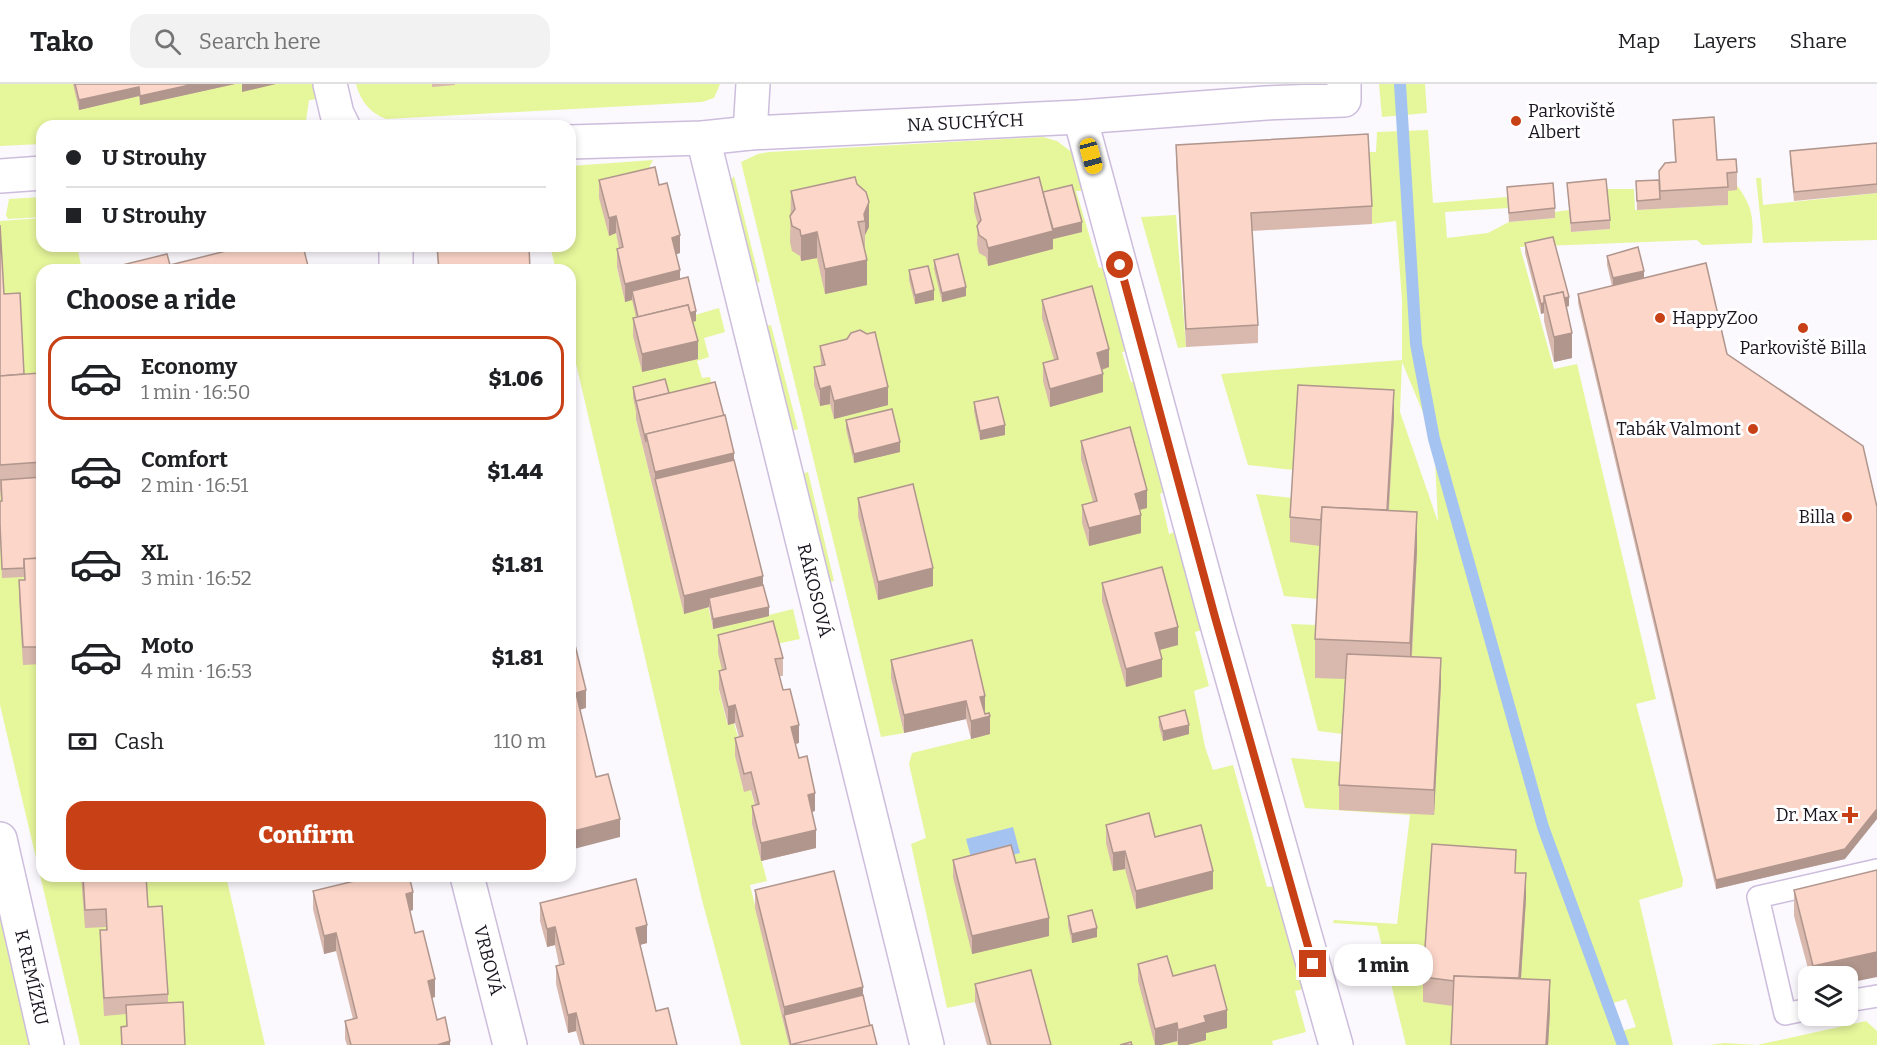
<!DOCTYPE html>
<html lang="en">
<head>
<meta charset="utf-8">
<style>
	:root { --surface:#fff; --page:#f2f2f2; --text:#202124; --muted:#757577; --line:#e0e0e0; --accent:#c84015 }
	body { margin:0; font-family:Bitter,serif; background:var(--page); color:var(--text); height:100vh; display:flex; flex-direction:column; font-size:22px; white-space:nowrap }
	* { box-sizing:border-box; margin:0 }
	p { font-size:20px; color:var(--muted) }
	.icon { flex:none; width:33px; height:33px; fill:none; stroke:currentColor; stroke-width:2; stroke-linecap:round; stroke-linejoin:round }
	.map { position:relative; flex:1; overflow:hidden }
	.sheet { position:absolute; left:36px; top:180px; width:540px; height:618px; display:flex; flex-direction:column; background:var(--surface); border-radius:18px; box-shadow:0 3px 9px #0003 }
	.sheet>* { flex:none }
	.top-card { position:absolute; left:36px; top:36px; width:540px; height:132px; border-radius:18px; box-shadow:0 3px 9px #0003; display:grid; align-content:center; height:132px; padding:0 30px; background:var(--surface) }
	.tools { position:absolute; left:1798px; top:882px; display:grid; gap:12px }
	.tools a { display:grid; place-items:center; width:60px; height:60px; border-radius:12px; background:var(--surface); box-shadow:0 3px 9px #0003; font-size:30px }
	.end { position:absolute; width:27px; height:27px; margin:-14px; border:8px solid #c84015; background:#fff; box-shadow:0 0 0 3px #fff }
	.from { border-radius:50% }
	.bubble { position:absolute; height:42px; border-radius:18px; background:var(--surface); box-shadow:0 3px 9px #0003; font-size:20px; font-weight:800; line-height:42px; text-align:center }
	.car { position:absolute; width:18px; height:36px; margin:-18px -9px; border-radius:8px; box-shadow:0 0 4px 2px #0007; background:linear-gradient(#f5c518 24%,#345 0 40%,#f5c518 0 76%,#345 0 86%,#f5c518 0) }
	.top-card b { display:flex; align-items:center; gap:21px; height:57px; font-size:22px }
	.top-card b+b { border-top:2px solid var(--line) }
	.top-card i { width:15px; height:15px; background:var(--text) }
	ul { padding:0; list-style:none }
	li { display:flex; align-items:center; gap:18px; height:84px; margin:0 12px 9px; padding:0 18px; border:3px solid transparent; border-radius:18px }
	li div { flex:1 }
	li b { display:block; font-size:22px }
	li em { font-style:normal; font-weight:800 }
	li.current { border-color:var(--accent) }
	li>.icon { width:54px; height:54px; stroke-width:1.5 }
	h2 { padding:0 30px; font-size:27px; line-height:72px }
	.pay { display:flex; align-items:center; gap:15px; height:66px; padding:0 30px; font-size:22px }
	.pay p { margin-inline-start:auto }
	.cta { display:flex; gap:12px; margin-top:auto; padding:12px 30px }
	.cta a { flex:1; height:69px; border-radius:18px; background:var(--accent); color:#fff; font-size:24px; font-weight:800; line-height:69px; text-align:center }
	header { display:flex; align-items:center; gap:36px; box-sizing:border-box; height:84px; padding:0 30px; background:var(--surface); border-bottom:2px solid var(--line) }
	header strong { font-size:28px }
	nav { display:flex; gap:33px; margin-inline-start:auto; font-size:21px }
	.search { width:420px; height:54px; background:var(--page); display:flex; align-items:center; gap:15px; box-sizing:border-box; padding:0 21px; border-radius:18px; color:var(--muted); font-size:22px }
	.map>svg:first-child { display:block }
	.green { fill:#e6f69b; fill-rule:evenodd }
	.water { fill:#a4c3f1 }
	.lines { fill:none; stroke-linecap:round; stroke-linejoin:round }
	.stream { stroke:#a4c3f1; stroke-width:12 }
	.service-casing { stroke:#cdbddc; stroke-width:24 }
	.minor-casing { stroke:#cdbddc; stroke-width:36 }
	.service { stroke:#fff; stroke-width:21 }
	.minor { stroke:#fff; stroke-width:33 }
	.wall { fill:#d9b8ad }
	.shaded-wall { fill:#b0968d }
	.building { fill:#fcd6c9; stroke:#b0968d; stroke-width:1.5 }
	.route { stroke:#c84015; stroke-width:8 }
	.poi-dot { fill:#c84015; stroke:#fff; stroke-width:2 }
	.labels { text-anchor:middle; stroke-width:6; stroke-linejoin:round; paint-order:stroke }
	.poi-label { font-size:18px; fill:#1b1520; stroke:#fff; text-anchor:end }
	.street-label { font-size:18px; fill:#1b1520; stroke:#fff }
</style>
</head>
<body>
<header>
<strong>Tako</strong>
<div class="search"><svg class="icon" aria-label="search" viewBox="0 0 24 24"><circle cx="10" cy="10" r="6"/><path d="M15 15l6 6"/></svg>Search here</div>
<nav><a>Map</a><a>Layers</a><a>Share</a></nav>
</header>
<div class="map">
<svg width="1877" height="961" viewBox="0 0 1877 961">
	<rect width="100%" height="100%" fill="#fbf8fe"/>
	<!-- green -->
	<g class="green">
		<path d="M0,0H315L318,15L309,16L306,37L294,42H42V60L0,62Z"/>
		<path d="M356,0H720L714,14L702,18L386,35C370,29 361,18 356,0Z"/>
		<path d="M1379,0H1425L1427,29L1382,33Z"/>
		<path d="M1428,46L1433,119L1507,113L1508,124L1445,128L1447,154L1488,149L1509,138L1555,134L1554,128L1569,126L1571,148L1609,145L1606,105H1634L1635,126L1727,121V107L1736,100C1752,122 1754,132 1752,159L1702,161L1697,156L1520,163L1554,285L1577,280L1656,615L1636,620L1683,796L1682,803L1639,816L1673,961H1406L1377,842L1333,839L1334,836L1397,840L1410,731L1305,724L1291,674L1341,678L1343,650L1318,647L1291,540L1317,541L1318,515L1284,512L1256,410L1293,414L1294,386L1248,381L1221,290L1402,276V216L1396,137L1372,140L1368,68H1376L1377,48ZM1402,278L1434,355L1438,438L1400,328ZM1626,915L1636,943L1618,948L1607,921Z"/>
		<path d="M1043,53L1057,57L1077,72L1083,107H1076L1077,110L1099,184L1109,182L1132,266L1122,268L1131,298L1140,297L1169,406L1160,410L1169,450L1181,446L1206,545L1195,548L1209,602L1194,607L1205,663L1213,686L1233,681L1267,803L1276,802L1304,905L1295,907L1306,948L1272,957L1273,961H1046L975,918L947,924L911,760L926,754L909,680L912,669L986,651L980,631L891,594L904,649L881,653L741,78L758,70L769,68Z"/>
		<path d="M653,76L616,149L623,181L617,184L625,217L632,215L687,237L695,231L719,224L725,248L704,254L709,273L697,277L702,294L710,293L715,316L636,335L684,529L708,522L713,545L793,525L800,555L776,560L719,606L727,639L733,636L743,670L735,671L743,704L750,703L759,738L752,741L767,797L750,801L789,961H741L702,816L573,267L570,252V186H556L550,162H570V123L573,121L570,104V82Z"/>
		<path d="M734,92L760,198L751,200L730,97Z"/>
		<path d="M1756,94H1761L1763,121L1877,109V156L1763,159Z"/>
		<path d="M42,113V133L8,135L6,131L9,115Z"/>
		<path d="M1176,131L1186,263L1178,264L1141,133Z"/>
		<path d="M42,134V162H77L82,186H42V792H226L265,961H80L0,621V137Z"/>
		<path d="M771,241L798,345L788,348L762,243Z"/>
		<path d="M808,388L834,497L824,499L798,391Z"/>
		<path d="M0,822L33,961H0Z"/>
		<path d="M1866,937L1877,947V961H1710L1724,959L1757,961Z"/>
	</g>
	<!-- water -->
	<path class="water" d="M1013,743L1020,769L973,781L966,755Z"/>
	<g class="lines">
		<!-- stream -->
		<path class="stream" d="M1400,0L1416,260L1434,355L1543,743L1623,961"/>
		<defs>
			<g id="service">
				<path d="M1848,917L1877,912"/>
				<path d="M1809,925L1785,930L1758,813L1877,786"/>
			</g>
			<g id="minor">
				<path d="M330,0L337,30L343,42"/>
				<path d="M1080,33L1215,533L1336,961"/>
				<path d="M750,49L753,0"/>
				<path id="s1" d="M703,54L927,961"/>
				<path id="s2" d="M570,58L703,54L750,49L1080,33L1266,19L1344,16V0"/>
				<path d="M0,92L42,89"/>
				<path d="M396,162V186"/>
				<path id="s3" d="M0,755L47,961"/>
				<path id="s4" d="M467,792L510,961"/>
			</g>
		</defs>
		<!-- service casing -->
		<use href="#service" class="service-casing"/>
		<!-- minor casing -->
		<use href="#minor" class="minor-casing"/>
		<!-- service -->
		<use href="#service" class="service"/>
		<!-- minor -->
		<use href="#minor" class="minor"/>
	</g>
	<!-- wall -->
	<g class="wall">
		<path d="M73,0H235L140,21L139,12L79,26Z"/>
		<path d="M432,0H455V1L432,3Z"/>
		<path d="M1673,36L1717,76L1737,88V106L1728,107V121L1637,126L1636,97L1659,96V87L1675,78Z"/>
		<path d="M1877,59V109L1794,117L1790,76V67Z"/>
		<path d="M1176,61L1372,122V140L1252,147L1258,241V259L1186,263L1176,79Z"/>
		<path d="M855,93L869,143L865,151V162L864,163L867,201L825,210L817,174L801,177L800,172L792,167L790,158L791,107Z"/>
		<path d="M599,96L659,101L680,169L676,170L680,195L696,237L693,238L698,275L642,288L633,252V234L636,233L632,216L625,218L617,183V165L619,164L616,149L609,152L599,114Z"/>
		<path d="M1567,99L1610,136V145L1571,148Z"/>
		<path d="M1507,103L1555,124V134L1509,138Z"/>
		<path d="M1043,108L1082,148L1053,155V165L988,182L986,173L979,169L977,160L978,141L974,127V109Z"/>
		<path d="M0,141L4,210L24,290L42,325V580L23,581L19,514V496H24V493L2,494L0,449V417H1L0,406Z"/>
		<path d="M1525,159L1569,222L1566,223L1572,274L1554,278L1544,237V229L1541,230L1525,169Z"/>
		<path d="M437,162H529L530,186H438Z"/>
		<path d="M1607,172L1644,194L1845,775L1716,805L1578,219V210L1612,202L1607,181Z"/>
		<path d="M934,176L966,212L942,218L934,185Z"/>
		<path d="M909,186L934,216L915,220L909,196Z"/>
		<path d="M1042,216L1109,283L1102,286L1103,308L1050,323L1043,297V279L1054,276L1042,234Z"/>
		<path d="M820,262L888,321L834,335L830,320L820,322L814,301V283L821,282Z"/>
		<path d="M633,303L669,309L734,376L763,501L769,532L713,545L709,523L684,530L636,335V328L633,313Z"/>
		<path d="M974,318L1005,351L980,356L974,327Z"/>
		<path d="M1394,332L1389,426L1417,466L1412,572L1441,599L1434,731L1339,726V701L1345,595L1315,594V555L1320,462L1290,458V433Z"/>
		<path d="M846,336L900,368L854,379L846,345Z"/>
		<path d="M1081,357L1147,424L1139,426L1141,449L1089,462L1082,439V421L1093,418L1081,375Z"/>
		<path d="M858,414L933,502L878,516L858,432Z"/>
		<path d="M1102,499L1178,561L1160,566L1162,593L1126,603L1102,517Z"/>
		<path d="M718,551L783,574V592H779L799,659L795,660L799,674L815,727L812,728L816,764L761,777L752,740V722L755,721L751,706L744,708L735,672V654L739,653L735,639L728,641L719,605V587L722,586L718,569Z"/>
		<path d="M891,576L985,630L990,650L971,655L966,635L904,649L891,594Z"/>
		<path d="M40,584H42V641L40,602Z"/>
		<path d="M1159,633L1189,650L1163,657L1159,642Z"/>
		<path d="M1106,741L1155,753L1213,805L1136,825L1125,785L1113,787L1106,759Z"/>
		<path d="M953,776L1016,779L1049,852L972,870L953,793Z"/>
		<path d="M1516,789L1526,814L1521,895L1550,927L1548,961H1451L1453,922L1423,918V893Z"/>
		<path d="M81,792H146L148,823L168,910V918L185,961H121V943L127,942L126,930L104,932L100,864V846H106V843L85,844Z"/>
		<path d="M755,806L863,911L870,942L877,961H789L755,824Z"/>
		<path d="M1794,806L1848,892H1810L1794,832Z"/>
		<path d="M313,807L413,826L410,827L415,849L435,913L432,914L437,936L450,961H347L345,955V937L353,935L336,867L324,870L313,825Z"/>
		<path d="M540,819L647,859L640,861L656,927L677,961H580L576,947L568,949L556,900V882L559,881L555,861L547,863L540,837Z"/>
		<path d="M1068,832L1097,853L1072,859L1068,842Z"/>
		<path d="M1138,880L1173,892L1227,944L1206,949V956L1187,961H1178L1177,957L1161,961H1155L1138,897Z"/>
		<path d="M975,900L1051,961H987L975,918Z"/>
	</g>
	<!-- shaded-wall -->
	<g class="shaded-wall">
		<path d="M194,0H235L140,21V12Z"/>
		<path d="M242,0H276L242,8Z"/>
		<path d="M139,3V12L79,26V16Z"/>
		<path d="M869,118V143L865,151V137L864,130Z"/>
		<path d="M616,132V149L609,152V134Z"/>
		<path d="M1082,138V148L1053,155V165L988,182V164L1051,146Z"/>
		<path d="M817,148V174L801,177V152Z"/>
		<path d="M680,151V169L672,172V154Z"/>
		<path d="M867,176V201L825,210V185Z"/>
		<path d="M680,186V204L632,207V216L625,218V200Z"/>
		<path d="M1644,187V196L1613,204V194Z"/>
		<path d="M966,203V212L942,218V209Z"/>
		<path d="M934,206V216L915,220V211Z"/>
		<path d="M1569,213V222L1548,228L1546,219Z"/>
		<path d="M1544,219V229L1541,230V220Z"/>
		<path d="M696,227V237L640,250V241Z"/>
		<path d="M1572,249V274L1554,278V253Z"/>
		<path d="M698,257V275L642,288V270Z"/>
		<path d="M1109,265V283L1097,287V269Z"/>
		<path d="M1103,290V308L1050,323V305Z"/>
		<path d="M830,302V320L820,322V305Z"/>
		<path d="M888,303V321L834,335V317Z"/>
		<path d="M1394,306V332L1386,463V438Z"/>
		<path d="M1005,341V351L980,356V347Z"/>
		<path d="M900,358V368L854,379V370Z"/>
		<path d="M734,369V394L655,395V413V388Z"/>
		<path d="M1147,406V424L1135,427V410Z"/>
		<path d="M1417,428V466L1410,598V559Z"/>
		<path d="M1141,431V449L1089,462V444Z"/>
		<path d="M933,484V502L878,516V498Z"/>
		<path d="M763,492V510L709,514V523L684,530V512Z"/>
		<path d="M769,523V532L713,545V535Z"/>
		<path d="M1178,543V561L1155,567V549Z"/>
		<path d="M1441,574V599L1434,731V706Z"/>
		<path d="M1162,575V593L1126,603V585Z"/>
		<path d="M586,606V624L576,627V609Z"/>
		<path d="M985,612V630L980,631V613Z"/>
		<path d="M966,617V635L904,649V631Z"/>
		<path d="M735,621V639L728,641V623Z"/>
		<path d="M990,632V650L971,655V637Z"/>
		<path d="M799,641V659L791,661V643Z"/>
		<path d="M1189,641V650L1163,657V647Z"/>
		<path d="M815,709V727L808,729V711Z"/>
		<path d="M1877,725V735L1845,775L1716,805V796Z"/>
		<path d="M620,735V753L570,766V748Z"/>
		<path d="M816,746V764L761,777V759Z"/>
		<path d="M1125,767V785L1113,787V769Z"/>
		<path d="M1213,787V805L1136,825V807Z"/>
		<path d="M1526,789V814L1519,925V900Z"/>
		<path d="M413,808V826L406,828V810Z"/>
		<path d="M1049,834V852L972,870V852Z"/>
		<path d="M647,841V859L636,862V844Z"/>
		<path d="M555,843V861L547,863V845Z"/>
		<path d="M1097,844V853L1072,859V850Z"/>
		<path d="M336,849V867L324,870V852Z"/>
		<path d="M1877,868V893L1848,899V892H1813V882Z"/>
		<path d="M435,895V913L428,915V897Z"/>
		<path d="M1550,896V927L1548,961H1546Z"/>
		<path d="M863,903V921L784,931V923Z"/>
		<path d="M1227,926V944L1206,949V956L1187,961H1178V946L1204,932Z"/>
		<path d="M576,929V947L568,949V931Z"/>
		<path d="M1177,939V957L1161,961H1155V945Z"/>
		<path d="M450,957V961H437Z"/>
	</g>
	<!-- building -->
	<g class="building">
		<path d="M75,0H194L140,12L139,3L79,16Z"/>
		<path d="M1714,33L1717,76L1736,75L1737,88L1727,89L1728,103L1660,107L1659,87L1665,79L1676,78L1673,36Z"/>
		<path d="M1368,50L1372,122L1251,129L1258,241L1186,245L1176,61Z"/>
		<path d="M1877,59V100L1794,108L1790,67Z"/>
		<path d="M655,83L659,101L667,99L680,151L672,154L680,186L625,200L617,165L623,163L616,132L609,134L599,96Z"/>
		<path d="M855,93L857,100L866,108L869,118L864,130L865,137L858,138L867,176L825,185L817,148L801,152L800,146L792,142L790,132L795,125L791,107Z"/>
		<path d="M1039,93L1053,147L988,164L986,156L979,151L977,142L981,136L974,109Z"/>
		<path d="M1606,95L1610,136L1571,139L1567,99Z"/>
		<path d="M1659,96L1660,115L1637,117L1636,97Z"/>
		<path d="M1553,99L1555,124L1509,129L1507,103Z"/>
		<path d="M1072,101L1082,138L1053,145L1043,108Z"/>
		<path d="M0,141L4,210L20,209L24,290L0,292Z"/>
		<path d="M1553,153L1569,213L1564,214L1563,208L1544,212V219L1541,220L1525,159Z"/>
		<path d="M246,162H303L309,186H123L122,181L167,170L170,181Z"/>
		<path d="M437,162H529L530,186H439Z"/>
		<path d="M1638,163L1644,187L1613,194L1607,172Z"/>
		<path d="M958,170L966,203L942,209L934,176Z"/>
		<path d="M1706,179L1727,270L1863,362L1877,423V725L1845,765L1716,796L1578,210Z"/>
		<path d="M928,182L934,206L915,211L909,186Z"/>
		<path d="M688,193L696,227L690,229L688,221L638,233L632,207Z"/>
		<path d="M1092,202L1109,265L1097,269L1103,290L1050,305L1043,279L1058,275L1042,216Z"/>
		<path d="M1563,208L1572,249L1554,253L1544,212Z"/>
		<path d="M688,221L698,257L642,270L633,234Z"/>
		<path d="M860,246L867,250L875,248L888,303L834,317L830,302L820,305L814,283L825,281L820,262L847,255L851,249Z"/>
		<path d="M40,289L42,325V378L0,381V292Z"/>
		<path d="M665,295L669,309L636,317V318L633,303Z"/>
		<path d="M715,298L724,332L646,350V358L636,317Z"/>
		<path d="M1298,301L1394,306L1387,426L1322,423L1321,436L1290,433Z"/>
		<path d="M998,313L1005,341L980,347L974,318Z"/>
		<path d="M892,325L900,358L854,370L846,336Z"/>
		<path d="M725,331L734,369L655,388L646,350Z"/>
		<path d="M1130,343L1147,406L1135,410L1141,431L1089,444L1082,421L1097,417L1081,357Z"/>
		<path d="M734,376L763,492L684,512L655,395Z"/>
		<path d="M42,393V474L24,475V484L2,485L0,440V417H2L1,396Z"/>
		<path d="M913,400L933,484L878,498L858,414Z"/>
		<path d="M1322,423L1417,428L1410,559L1315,555Z"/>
		<path d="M42,474V563H23L19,496H25L24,475Z"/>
		<path d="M1162,483L1178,543L1155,549L1162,575L1126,585L1102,499Z"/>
		<path d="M763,501L769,523L713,535L709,514Z"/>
		<path d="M773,537L783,574L775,575L783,606L790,605L799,641L791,643L799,674L807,672L815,709L808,711L816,746L761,759L752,722L759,720L751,688L744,690L735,654L743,652L735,621L728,623L719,587L726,585L718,551Z"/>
		<path d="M972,556L985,612L980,613L985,630L989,629L990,632L971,637L966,617L904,631L891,576Z"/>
		<path d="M575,561L586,606L576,609L596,693L608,690L620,735L570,748V562Z"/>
		<path d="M1347,570L1441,574L1434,706L1339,701Z"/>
		<path d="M40,584H42V623Z"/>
		<path d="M1185,626L1189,641L1163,647L1159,633Z"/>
		<path d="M1149,729L1155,753L1201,741L1213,787L1136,807L1125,767L1113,769L1106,741Z"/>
		<path d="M1432,760L1516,766L1515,789H1526L1519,894L1454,892V897L1423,893Z"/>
		<path d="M1011,761L1016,779L1035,775L1049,834L972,852L953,776Z"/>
		<path d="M1877,786V868L1813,882L1794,806Z"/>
		<path d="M834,787L863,903L784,923L755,806Z"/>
		<path d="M83,792H146L148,823L162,822L168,910L104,914L100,846H107L106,825L85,826Z"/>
		<path d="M375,792H409L413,808L406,810L415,849L423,847L435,895L428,897L437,936L445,933L450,957L437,961H351L345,937L357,934L336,849L324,852L313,807Z"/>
		<path d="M636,795L647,841L636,844L656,927L668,924L677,961H584L576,929L568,931L556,882L564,880L555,843L547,845L540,819Z"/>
		<path d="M1092,826L1097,844L1072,850L1068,832Z"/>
		<path d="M1167,872L1173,892L1215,881L1227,926L1204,932L1206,938L1178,946L1177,939L1155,945L1138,880Z"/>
		<path d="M1031,886L1051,961H991L975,900Z"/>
		<path d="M1454,892L1550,896L1546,961H1451Z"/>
		<path d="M863,911L870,942L791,961L784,931Z"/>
		<path d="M183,918L185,961H122L121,943L127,942L126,921Z"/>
		<path d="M872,941L877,961H793V960Z"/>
		<path d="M1131,958L1132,961H1120Z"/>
	</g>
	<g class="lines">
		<!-- route -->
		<path class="route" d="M1120,181L1215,533L1313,880"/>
	</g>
	<!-- markers -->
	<g class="poi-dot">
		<circle cx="1516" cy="37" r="6"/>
		<circle cx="1660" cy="234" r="6"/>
		<circle cx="1803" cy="244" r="6"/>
		<circle cx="1753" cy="345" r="6"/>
		<circle cx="1847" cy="433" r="6"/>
		<path d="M1847 722h6v6h6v6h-6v6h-6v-6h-6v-6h6z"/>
	</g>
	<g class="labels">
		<!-- poi labels -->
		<g class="poi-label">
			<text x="1528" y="33" text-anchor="start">Parkoviště<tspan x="1528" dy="21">Albert</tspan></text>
			<text x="1672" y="240" text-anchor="start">HappyZoo</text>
			<text x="1803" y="270" text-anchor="middle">Parkoviště Billa</text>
			<text x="1741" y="351">Tabák Valmont</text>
			<text x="1835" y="439">Billa</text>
			<text x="1838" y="737">Dr. Max</text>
		</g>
		<!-- street labels -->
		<g class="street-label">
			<text dy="6" stroke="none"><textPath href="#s2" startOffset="396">NA SUCHÝCH</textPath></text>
			<text dy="6" stroke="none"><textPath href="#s1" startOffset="466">RÁKOSOVÁ</textPath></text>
			<text dy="6" stroke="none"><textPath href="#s4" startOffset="87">VRBOVÁ</textPath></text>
			<text dy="6" stroke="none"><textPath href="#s3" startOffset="142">K REMÍZKU</textPath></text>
		</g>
	</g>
</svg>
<div class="tools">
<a><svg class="icon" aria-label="layers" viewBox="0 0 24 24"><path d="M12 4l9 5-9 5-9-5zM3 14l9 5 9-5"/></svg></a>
</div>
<i class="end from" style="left:1120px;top:181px"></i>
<i class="end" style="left:1313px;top:880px"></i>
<div class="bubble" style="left:1334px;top:860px;width:99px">1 min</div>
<i class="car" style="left:1091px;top:72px;rotate:165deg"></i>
<div class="top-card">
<b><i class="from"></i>U Strouhy</b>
<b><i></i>U Strouhy</b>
</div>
<section class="sheet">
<h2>Choose a ride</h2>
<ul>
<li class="current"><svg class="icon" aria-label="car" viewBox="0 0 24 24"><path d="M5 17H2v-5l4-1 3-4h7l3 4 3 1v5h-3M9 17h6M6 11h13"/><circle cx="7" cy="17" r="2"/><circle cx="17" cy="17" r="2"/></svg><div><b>Economy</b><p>1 min · 16:50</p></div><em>$1.06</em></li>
<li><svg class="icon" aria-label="car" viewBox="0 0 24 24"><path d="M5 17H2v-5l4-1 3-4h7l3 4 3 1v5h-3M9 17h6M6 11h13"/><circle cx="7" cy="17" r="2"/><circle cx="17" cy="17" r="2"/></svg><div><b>Comfort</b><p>2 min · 16:51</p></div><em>$1.44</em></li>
<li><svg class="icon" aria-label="car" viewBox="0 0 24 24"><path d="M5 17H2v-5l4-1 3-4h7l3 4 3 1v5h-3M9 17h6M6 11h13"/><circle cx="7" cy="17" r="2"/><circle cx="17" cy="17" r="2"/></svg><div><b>XL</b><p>3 min · 16:52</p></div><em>$1.81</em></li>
<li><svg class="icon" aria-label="car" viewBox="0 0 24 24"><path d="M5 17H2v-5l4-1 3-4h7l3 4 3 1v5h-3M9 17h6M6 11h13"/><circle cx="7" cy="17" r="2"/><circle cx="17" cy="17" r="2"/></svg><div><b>Moto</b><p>4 min · 16:53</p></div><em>$1.81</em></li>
</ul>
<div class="pay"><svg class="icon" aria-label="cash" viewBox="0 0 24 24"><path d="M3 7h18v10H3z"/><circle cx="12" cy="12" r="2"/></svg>Cash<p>110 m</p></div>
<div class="cta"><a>Confirm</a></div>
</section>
</div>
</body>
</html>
